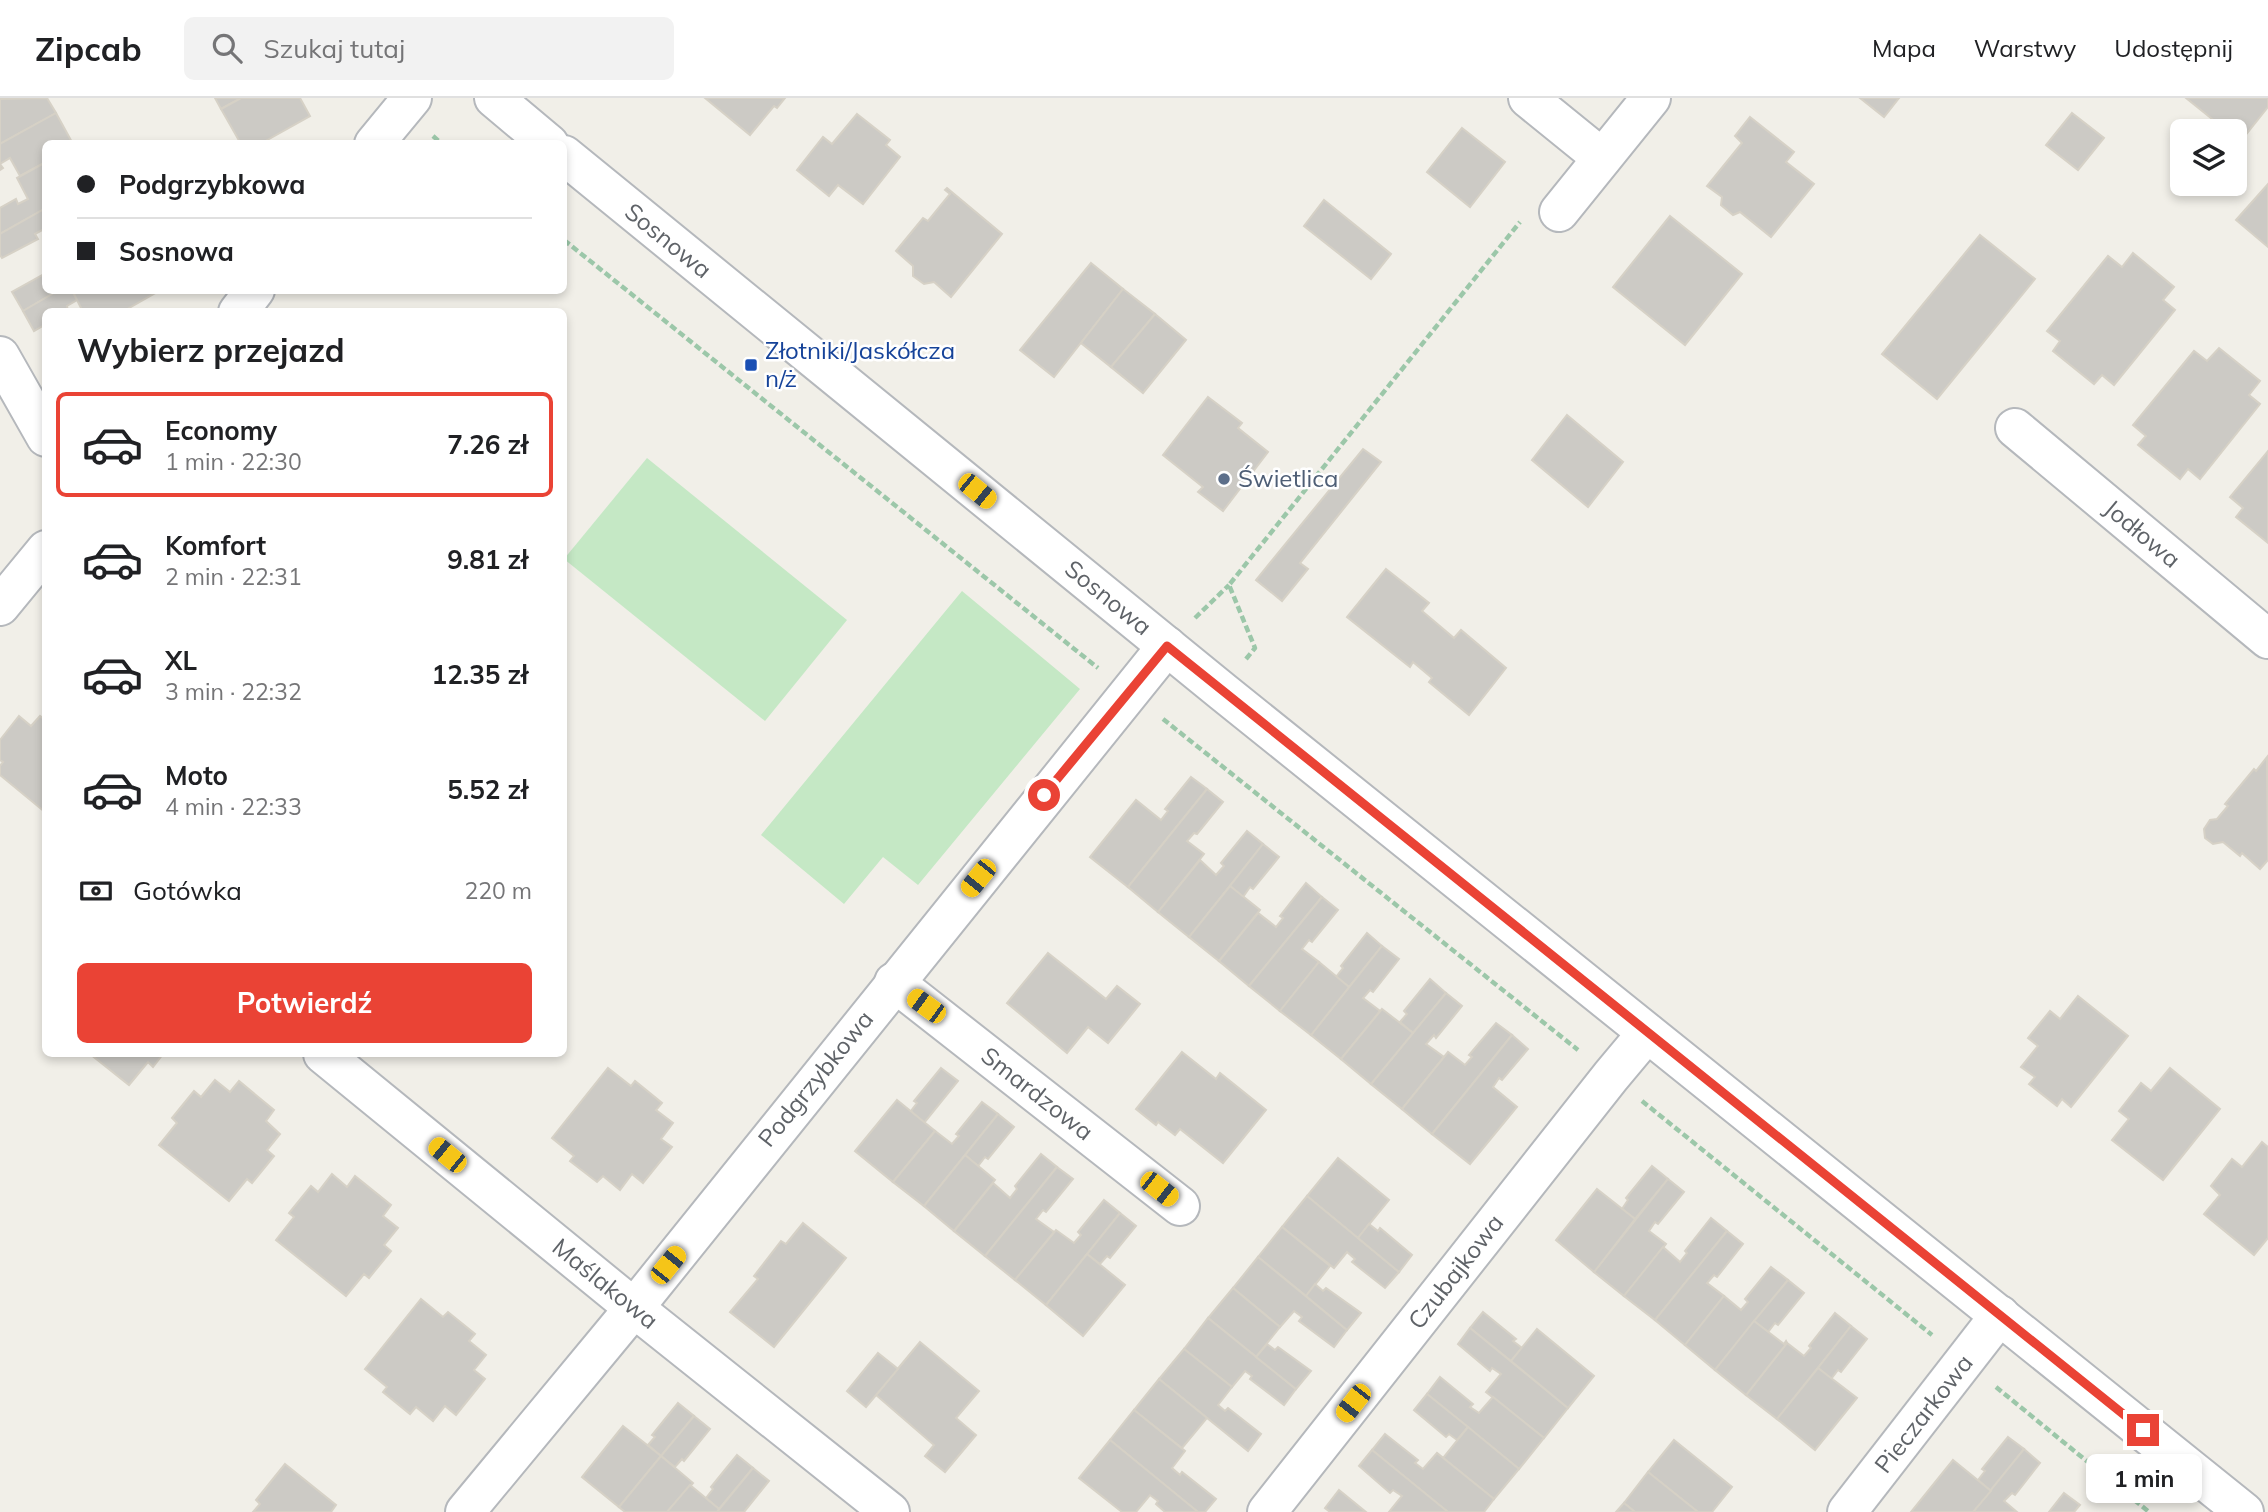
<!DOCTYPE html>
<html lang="pl">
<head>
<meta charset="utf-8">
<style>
	:root { --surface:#fff; --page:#f2f2f2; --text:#202124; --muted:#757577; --line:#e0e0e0; --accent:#ea4335 }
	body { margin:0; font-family:Mulish,sans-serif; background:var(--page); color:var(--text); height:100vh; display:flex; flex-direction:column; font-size:26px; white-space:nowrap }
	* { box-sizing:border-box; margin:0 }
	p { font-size:23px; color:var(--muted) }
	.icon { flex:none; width:38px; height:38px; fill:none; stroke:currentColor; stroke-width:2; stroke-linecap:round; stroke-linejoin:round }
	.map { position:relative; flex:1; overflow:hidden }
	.panel { position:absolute; left:42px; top:210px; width:525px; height:749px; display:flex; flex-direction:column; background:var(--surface); border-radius:10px; box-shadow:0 4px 10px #0003 }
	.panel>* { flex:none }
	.top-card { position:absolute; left:42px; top:42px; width:525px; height:154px; border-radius:10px; box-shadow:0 4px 10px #0003; display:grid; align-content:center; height:154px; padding:0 35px; background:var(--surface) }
	.buttons { position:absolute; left:2170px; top:21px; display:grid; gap:14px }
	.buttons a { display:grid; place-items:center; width:77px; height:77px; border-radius:10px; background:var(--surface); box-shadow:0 4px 10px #0003; font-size:35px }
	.end { position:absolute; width:32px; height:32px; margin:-16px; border:9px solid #ea4335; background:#fff; box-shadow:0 0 0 4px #fff }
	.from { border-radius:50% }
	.bubble { position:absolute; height:49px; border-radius:10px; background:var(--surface); box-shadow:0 4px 10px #0003; font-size:23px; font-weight:700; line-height:49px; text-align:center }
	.car { position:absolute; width:21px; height:42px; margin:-21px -10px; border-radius:9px; box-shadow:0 0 5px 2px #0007; background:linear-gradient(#f5c518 24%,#345 0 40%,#f5c518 0 76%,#345 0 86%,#f5c518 0) }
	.top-card b { display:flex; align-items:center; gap:24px; height:66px; font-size:26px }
	.top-card b+b { border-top:2px solid var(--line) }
	.top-card i { width:18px; height:18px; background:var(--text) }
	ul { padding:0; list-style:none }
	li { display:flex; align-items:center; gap:21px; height:105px; margin:0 14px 10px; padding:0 21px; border:4px solid transparent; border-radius:10px }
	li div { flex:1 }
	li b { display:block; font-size:26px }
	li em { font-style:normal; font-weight:700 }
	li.on { border-color:var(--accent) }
	li>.icon { width:63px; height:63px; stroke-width:1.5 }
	h2 { padding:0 35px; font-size:32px; line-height:84px }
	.pay { display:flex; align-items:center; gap:18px; height:77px; padding:0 35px; font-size:26px }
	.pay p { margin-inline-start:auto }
	.button { display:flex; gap:14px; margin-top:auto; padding:14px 35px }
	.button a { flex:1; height:80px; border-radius:10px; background:var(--accent); color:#fff; font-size:28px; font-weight:700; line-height:80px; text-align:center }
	header { display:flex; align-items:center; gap:42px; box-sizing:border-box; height:98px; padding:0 35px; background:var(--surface); border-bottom:2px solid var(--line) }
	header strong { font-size:33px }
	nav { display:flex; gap:38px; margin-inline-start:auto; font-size:24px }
	.search { width:490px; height:63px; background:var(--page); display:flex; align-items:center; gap:18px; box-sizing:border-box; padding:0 24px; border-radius:10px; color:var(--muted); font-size:26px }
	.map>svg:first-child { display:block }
	.green { fill:#c5e8c5 }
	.building { fill:#cccac5; stroke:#d6d1c6; stroke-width:2 }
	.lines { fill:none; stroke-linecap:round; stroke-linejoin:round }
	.minor-casing { stroke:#b5b8bc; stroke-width:42 }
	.path { stroke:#9cc7a9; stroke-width:4.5; stroke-dasharray:7 3.5; stroke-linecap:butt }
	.minor { stroke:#fff; stroke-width:38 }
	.route { stroke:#ea4335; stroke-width:9 }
	.transit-dot { fill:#1a4fb4; stroke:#fff; stroke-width:2.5 }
	.service-dot { fill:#5c6f8a; stroke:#fff; stroke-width:2.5 }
	.labels { text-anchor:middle; stroke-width:5; stroke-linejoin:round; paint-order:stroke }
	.street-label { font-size:24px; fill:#5f6368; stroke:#fff }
	.transit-label { font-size:24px; fill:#164399; stroke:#fff; text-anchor:start }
	.service-label { font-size:24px; fill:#4e5e75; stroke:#fff; text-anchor:start }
</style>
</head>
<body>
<header>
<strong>Zipcab</strong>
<div class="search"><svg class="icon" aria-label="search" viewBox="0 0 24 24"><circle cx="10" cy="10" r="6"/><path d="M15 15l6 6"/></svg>Szukaj tutaj</div>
<nav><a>Mapa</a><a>Warstwy</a><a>Udostępnij</a></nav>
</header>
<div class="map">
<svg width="2268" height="1414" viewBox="0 0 2268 1414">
	<rect width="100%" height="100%" fill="#f1efe8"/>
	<!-- green -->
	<g class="green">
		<path d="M647,360L847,522L765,623L564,461Z"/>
		<path d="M962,493L1080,591L918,787L883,759L844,806L761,737Z"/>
	</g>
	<!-- building -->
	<g class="building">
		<path d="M47,0L56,15L0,46V1Z"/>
		<path d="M215,0H241L221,11Z"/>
		<path d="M241,0H300L310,18L260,46H241L221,11Z"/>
		<path d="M705,0H785L777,10L774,8L750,37Z"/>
		<path d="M1860,0H1899L1884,19Z"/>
		<path d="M2186,0H2268V9L2240,44L2235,40V33H2227Z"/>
		<path d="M56,15L73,46H46V64L20,78L10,60L0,66L3,70L0,72V46Z"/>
		<path d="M2072,15L2104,40L2078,72L2046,47Z"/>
		<path d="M857,16L890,42L886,47L900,59L863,106L838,87L829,98L797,72L823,39L832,46Z"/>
		<path d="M1750,19L1794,54L1786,64L1814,86L1771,139L1740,114L1733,117L1721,107L1722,99L1707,88L1742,45L1735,38Z"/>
		<path d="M1462,30L1505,64L1470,109L1427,74Z"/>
		<path d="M46,64V110L0,136V110L16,101L18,106L28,101L17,80Z"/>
		<path d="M2268,86V149L2236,122Z"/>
		<path d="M947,90L1002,136L951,199L934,184L924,186L913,178V168L896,153L923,120L928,123L950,96L945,92Z"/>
		<path d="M1324,102L1391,156L1371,181L1304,128Z"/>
		<path d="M46,110V130L35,136L38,141L2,160L0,157V136Z"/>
		<path d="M1670,118L1742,176L1685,247L1613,189Z"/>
		<path d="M1980,137L2035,181L1937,301L1882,256Z"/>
		<path d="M2133,155L2174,189L2163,202L2175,212L2114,287L2102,277L2094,286L2053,253L2060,243L2047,233L2108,158L2122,169Z"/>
		<path d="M1091,165L1123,191L1054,279L1020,252Z"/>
		<path d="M46,175V192H59L23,213L12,194Z"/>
		<path d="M1123,191L1155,216L1111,269L1081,245Z"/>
		<path d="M59,192H72L77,202L67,208L68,214H46V226L34,233L23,213Z"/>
		<path d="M72,192H156L157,194L122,214H83Z"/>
		<path d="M1155,216L1186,242L1143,295L1111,269Z"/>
		<path d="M2219,250L2260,283L2249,297L2260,306L2200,381L2188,371L2180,381L2138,347L2146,338L2133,327L2194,253L2207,263Z"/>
		<path d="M1208,299L1242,325L1238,330L1268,354L1223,413L1198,394L1203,389L1163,357Z"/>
		<path d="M1567,317L1623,364L1588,409L1532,362Z"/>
		<path d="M1363,351L1381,364L1300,465L1308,471L1282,503L1256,482Z"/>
		<path d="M2268,353V445L2236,419L2243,410L2230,399Z"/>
		<path d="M1386,471L1429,505L1422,513L1454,540L1461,532L1506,570L1469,617L1429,584L1432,580L1413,564L1410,569L1347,519Z"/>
		<path d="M19,618L31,628L40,618L46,623V715L0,677V668L3,664L0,662V642Z"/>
		<path d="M2267,659L2268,762L2260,771L2242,755L2240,758L2223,744L2213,746L2205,740L2204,731L2210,722L2217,721L2228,708L2225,706L2254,671L2256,673Z"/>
		<path d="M1191,679L1207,691L1128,789L1090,759L1136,702L1161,722L1168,713L1165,711Z"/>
		<path d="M1207,691L1223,704L1197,736L1194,735L1187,743L1204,756L1158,814L1128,789Z"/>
		<path d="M1247,733L1263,746L1189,839L1158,814L1200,762L1216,777L1224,768L1221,765Z"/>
		<path d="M1263,746L1279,759L1253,791L1250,789L1243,799L1230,788Z"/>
		<path d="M1306,785L1322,799L1249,888L1219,863L1258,815L1276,829L1283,820L1280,818Z"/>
		<path d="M1230,788L1260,812L1219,863L1189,839Z"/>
		<path d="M1322,799L1338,812L1312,844L1309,842L1302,851L1319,864L1280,913L1249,888Z"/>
		<path d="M1367,835L1382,848L1349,889L1336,879L1343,870L1341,868Z"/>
		<path d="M1382,848L1399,861L1373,894L1370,892L1363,900L1380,913L1341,961L1311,937Z"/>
		<path d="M1048,855L1106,901L1117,888L1140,906L1108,945L1088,929L1067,955L1007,905Z"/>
		<path d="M1319,864L1349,889L1311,937L1280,913Z"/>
		<path d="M1430,881L1446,895L1413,935L1400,924L1407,916L1404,913Z"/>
		<path d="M1446,895L1462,908L1436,940L1434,937L1426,946L1444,959L1402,1011L1371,986Z"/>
		<path d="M2078,898L2128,938L2071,1009L2062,1001L2057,1008L2029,986L2035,979L2021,969L2038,948L2028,940L2050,913L2060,921Z"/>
		<path d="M1382,911L1413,935L1371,986L1341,961Z"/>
		<path d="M1496,925L1512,937L1432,1036L1402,1011L1448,954L1465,967L1472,959L1469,957Z"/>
		<path d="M1512,937L1528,951L1502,982L1499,980L1493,989L1517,1009L1470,1066L1432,1036Z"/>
		<path d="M1182,954L1216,981L1220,975L1266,1012L1223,1065L1180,1031L1175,1037L1158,1024L1156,1027L1136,1011Z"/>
		<path d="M90,956H163L153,969L148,964L129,987Z"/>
		<path d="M608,970L631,988L635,983L662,1005L656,1012L673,1025L661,1041L672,1049L643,1085L632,1076L620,1092L603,1078L597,1084L570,1063L574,1058L552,1040Z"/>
		<path d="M941,970L958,983L924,1025L911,1013L917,1005L914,1003Z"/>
		<path d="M2170,970L2220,1011L2163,1082L2112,1042L2129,1021L2119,1013L2141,985L2151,993Z"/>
		<path d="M215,982L230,994L239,983L274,1012L266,1023L280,1036L267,1052L274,1058L252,1085L247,1081L229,1103L159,1047L177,1025L172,1020L194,993L201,999Z"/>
		<path d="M897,1002L935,1033L893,1084L855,1053Z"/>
		<path d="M982,1004L998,1016L924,1108L893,1084L935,1033L952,1046L959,1038L956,1036Z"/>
		<path d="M998,1016L1014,1029L988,1061L985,1059L978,1068L965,1057Z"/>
		<path d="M2262,1044L2268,1049V1140L2254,1157L2204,1116L2220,1097L2211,1088L2232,1061L2242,1069Z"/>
		<path d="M1041,1056L1057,1069L985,1158L954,1133L993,1085L1010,1100L1017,1091L1015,1088Z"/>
		<path d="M965,1057L995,1082L954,1133L924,1108Z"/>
		<path d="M1338,1060L1389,1102L1358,1140L1307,1098Z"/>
		<path d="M1652,1068L1668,1081L1635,1121L1622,1111L1628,1102L1626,1100Z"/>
		<path d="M1057,1069L1073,1081L1046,1114L1043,1112L1036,1121L1054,1134L1015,1182L985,1158Z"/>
		<path d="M332,1076L347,1089L355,1078L391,1107L383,1118L398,1130L384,1147L391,1153L369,1180L364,1176L346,1198L276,1142L294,1119L289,1115L311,1088L318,1094Z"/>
		<path d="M1668,1081L1684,1094L1658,1126L1655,1124L1649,1133L1666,1146L1624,1198L1594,1174Z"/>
		<path d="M1597,1091L1635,1121L1594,1174L1556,1142Z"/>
		<path d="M1307,1098L1399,1174L1385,1190L1352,1164L1355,1161L1347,1154L1334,1170L1282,1129Z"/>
		<path d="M1104,1102L1120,1115L1046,1207L1015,1182L1056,1132L1074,1145L1081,1137L1078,1134Z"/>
		<path d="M1120,1115L1136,1128L1110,1160L1107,1158L1100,1166L1087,1156Z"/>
		<path d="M1711,1120L1727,1133L1655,1222L1624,1198L1663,1149L1680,1164L1687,1155L1685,1153Z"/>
		<path d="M803,1125L846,1160L774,1249L730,1214L758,1181L754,1178L781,1143L786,1146Z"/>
		<path d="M1369,1126L1378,1133L1380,1130L1412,1157L1399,1174L1358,1140Z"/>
		<path d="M1282,1129L1330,1168L1306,1198L1258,1159Z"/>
		<path d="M1727,1133L1743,1146L1717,1179L1714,1177L1707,1185L1724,1198L1685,1247L1655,1222Z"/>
		<path d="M1087,1156L1125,1187L1083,1238L1046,1207Z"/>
		<path d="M1258,1159L1347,1232L1334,1249L1299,1223L1302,1219L1294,1213L1280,1229L1233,1190Z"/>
		<path d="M1771,1169L1788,1182L1715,1272L1685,1247L1724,1198L1741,1212L1748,1204L1745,1201Z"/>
		<path d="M1788,1182L1804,1195L1778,1227L1775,1225L1768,1234L1754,1223Z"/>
		<path d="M1315,1186L1323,1193L1326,1190L1361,1215L1347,1232L1306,1198Z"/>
		<path d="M1233,1190L1280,1229L1256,1259L1208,1220Z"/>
		<path d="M421,1201L443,1219L448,1214L475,1236L469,1243L486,1257L474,1272L485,1281L456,1317L445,1308L433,1323L416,1309L410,1316L383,1294L387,1289L365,1271Z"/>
		<path d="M1483,1214L1516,1241L1513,1243L1522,1250L1511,1263L1470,1230Z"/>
		<path d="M1835,1215L1851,1228L1777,1321L1746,1297L1787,1245L1804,1258L1811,1250L1809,1248Z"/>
		<path d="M1208,1220L1296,1291L1284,1307L1250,1281L1252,1278L1245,1273L1232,1289L1184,1251Z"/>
		<path d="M1754,1223L1784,1246L1786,1243L1787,1245L1746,1297L1715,1272Z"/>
		<path d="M1851,1228L1867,1241L1841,1274L1838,1272L1831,1281L1818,1270Z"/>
		<path d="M1470,1230L1568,1310L1544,1340L1486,1294L1501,1276L1492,1270L1490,1273L1458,1246Z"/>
		<path d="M1537,1231L1594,1278L1568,1310L1511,1263Z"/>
		<path d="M920,1244L979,1293L956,1320L976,1337L945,1374L925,1358L934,1347L876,1297Z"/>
		<path d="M1267,1246L1275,1252L1278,1249L1311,1273L1296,1291L1256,1259Z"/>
		<path d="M1184,1251L1232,1289L1218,1307L1225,1313L1228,1310L1261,1336L1248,1353L1159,1281Z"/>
		<path d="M878,1255L898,1271L866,1309L847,1293Z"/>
		<path d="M1818,1270L1857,1300L1815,1352L1777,1321Z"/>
		<path d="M1440,1279L1473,1306L1470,1309L1479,1315L1493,1299L1544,1340L1519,1371L1427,1296Z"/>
		<path d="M1159,1281L1207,1320L1182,1350L1134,1312Z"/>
		<path d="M1427,1296L1468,1329L1457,1342L1449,1336L1446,1339L1414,1312Z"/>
		<path d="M678,1305L694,1318L661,1358L648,1347L655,1339L652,1337Z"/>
		<path d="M1134,1312L1185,1353L1172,1370L1180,1377L1182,1374L1216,1401L1205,1414H1198L1110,1342Z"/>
		<path d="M694,1318L710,1331L684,1363L682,1361L675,1369L661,1358Z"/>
		<path d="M623,1328L661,1358L619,1409L582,1379Z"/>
		<path d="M1468,1329L1519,1371L1494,1401L1443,1360Z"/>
		<path d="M1385,1336L1418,1362L1415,1365L1423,1371L1437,1355L1494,1401L1484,1414H1448L1372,1352Z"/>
		<path d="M2008,1339L2024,1351L1991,1393L1978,1382L1985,1373L1982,1371Z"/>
		<path d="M1110,1342L1198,1414H1165L1156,1406L1158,1403L1150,1397L1136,1414H1122L1079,1380Z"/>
		<path d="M1674,1342L1732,1389L1712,1414H1698L1648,1374Z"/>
		<path d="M2024,1351L2040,1365L2015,1397L2012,1395L2004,1403L2017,1414H1973Z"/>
		<path d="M1372,1352L1448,1414H1389L1402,1398L1393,1392L1390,1395L1359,1368Z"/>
		<path d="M737,1357L753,1370L719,1411L706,1400L713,1391L711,1389Z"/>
		<path d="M661,1358L693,1385L667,1414H625L619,1409Z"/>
		<path d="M1953,1362L1991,1393L1973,1414H1911Z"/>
		<path d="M285,1366L336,1407L331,1414H253L260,1406L256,1402Z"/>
		<path d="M753,1370L769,1383L744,1414H717Z"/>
		<path d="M1648,1374L1698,1414H1635L1624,1405Z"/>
		<path d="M690,1387L719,1411L717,1414H667Z"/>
		<path d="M1339,1392L1366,1414H1330L1325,1410Z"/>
		<path d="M2064,1395L2080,1407L2074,1414H2049Z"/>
		<path d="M1624,1405L1635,1414H1616Z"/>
	</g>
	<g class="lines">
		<defs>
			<g id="minor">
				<path d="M494,0L549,46"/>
				<path d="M1528,0L1602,60"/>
				<path d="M374,46L412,0"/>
				<path d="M564,57L1223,594L2244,1414"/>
				<path d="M1559,114L1651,0"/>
				<path d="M238,214L255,192"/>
				<path d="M0,258L46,339"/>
				<path d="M2015,330L2268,541"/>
				<path d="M0,508L46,452"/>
				<path d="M894,884L1180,1108"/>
				<path d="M323,956L634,1210L890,1414"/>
				<path d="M465,1414L634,1210L1167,548"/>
				<path d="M1267,1414L1611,978L1647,935"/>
				<path d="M1847,1414L2000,1217"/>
			</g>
		</defs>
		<!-- minor casing -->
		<use href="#minor" class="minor-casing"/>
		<!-- path -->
		<g class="path">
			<path d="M433,38L442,46"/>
			<path d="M564,142L1098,570"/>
			<path d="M1195,520L1229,487"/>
			<path d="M1246,561L1255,550L1229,487L1520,124"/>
			<path d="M1163,621L1578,952"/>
			<path d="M1642,1003L1932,1237"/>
			<path d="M1996,1289L2149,1414"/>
		</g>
		<!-- minor -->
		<use href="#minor" class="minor"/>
	</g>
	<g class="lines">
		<!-- route -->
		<path class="route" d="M1044,697L1167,548L2143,1332"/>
	</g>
	<!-- markers -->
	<rect class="transit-dot" x="744" y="260" width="14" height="14" rx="3.5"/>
	<circle class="service-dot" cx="1224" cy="381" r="7"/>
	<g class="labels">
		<!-- street labels -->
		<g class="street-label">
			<text transform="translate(668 143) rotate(39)" y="8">Sosnowa</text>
			<text transform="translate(2142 436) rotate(40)" y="8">Jodłowa</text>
			<text transform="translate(1108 500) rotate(39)" y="8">Sosnowa</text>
			<text transform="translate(816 981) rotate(-51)" y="8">Podgrzybkowa</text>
			<text transform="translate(1037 996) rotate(38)" y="8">Smardzowa</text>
			<text transform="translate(1456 1174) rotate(-52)" y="8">Czubajkowa</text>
			<text transform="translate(605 1186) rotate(39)" y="8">Maślakowa</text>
			<text transform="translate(1924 1316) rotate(-52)" y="8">Pieczarkowa</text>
		</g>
		<!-- transit labels -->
		<g class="transit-label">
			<text x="765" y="261">Złotniki/Jaskółcza<tspan x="765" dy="28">n/ż</tspan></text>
		</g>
		<!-- service labels -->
		<g class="service-label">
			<text x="1238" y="389">Świetlica</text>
		</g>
	</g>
</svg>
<div class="buttons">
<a><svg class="icon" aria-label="layers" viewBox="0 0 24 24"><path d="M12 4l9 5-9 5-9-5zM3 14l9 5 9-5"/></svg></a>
</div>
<i class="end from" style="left:1044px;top:697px"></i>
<i class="end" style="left:2143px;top:1332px"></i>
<div class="bubble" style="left:2086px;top:1356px;width:116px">1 min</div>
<i class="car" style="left:977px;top:393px;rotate:129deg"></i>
<i class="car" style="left:978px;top:780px;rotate:219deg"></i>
<i class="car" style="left:926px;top:908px;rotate:306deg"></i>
<i class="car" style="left:447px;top:1057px;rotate:309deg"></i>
<i class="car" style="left:1159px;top:1091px;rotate:128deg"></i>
<i class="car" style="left:668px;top:1167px;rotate:39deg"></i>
<i class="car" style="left:1353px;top:1305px;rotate:218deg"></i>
<div class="top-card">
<b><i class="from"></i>Podgrzybkowa</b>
<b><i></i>Sosnowa</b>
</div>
<section class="panel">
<h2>Wybierz przejazd</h2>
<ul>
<li class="on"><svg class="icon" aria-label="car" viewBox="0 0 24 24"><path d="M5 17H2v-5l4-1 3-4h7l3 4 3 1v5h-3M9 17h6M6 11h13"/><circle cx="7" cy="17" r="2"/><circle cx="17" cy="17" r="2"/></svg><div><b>Economy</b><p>1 min · 22:30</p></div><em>7.26 zł</em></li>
<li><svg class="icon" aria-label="car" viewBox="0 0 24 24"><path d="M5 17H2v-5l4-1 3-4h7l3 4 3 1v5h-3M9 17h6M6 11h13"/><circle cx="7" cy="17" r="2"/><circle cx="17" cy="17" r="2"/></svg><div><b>Komfort</b><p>2 min · 22:31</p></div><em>9.81 zł</em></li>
<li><svg class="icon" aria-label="car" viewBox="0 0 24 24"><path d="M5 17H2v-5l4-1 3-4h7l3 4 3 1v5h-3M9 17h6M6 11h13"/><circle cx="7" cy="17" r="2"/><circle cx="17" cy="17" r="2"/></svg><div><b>XL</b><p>3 min · 22:32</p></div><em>12.35 zł</em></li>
<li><svg class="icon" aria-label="car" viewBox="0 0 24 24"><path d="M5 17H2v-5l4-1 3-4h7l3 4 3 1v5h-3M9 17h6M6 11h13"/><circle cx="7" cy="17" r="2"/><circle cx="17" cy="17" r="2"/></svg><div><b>Moto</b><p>4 min · 22:33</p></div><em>5.52 zł</em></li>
</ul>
<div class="pay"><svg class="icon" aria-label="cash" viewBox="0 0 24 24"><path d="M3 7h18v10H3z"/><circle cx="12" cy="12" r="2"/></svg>Gotówka<p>220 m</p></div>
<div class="button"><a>Potwierdź</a></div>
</section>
</div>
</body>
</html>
